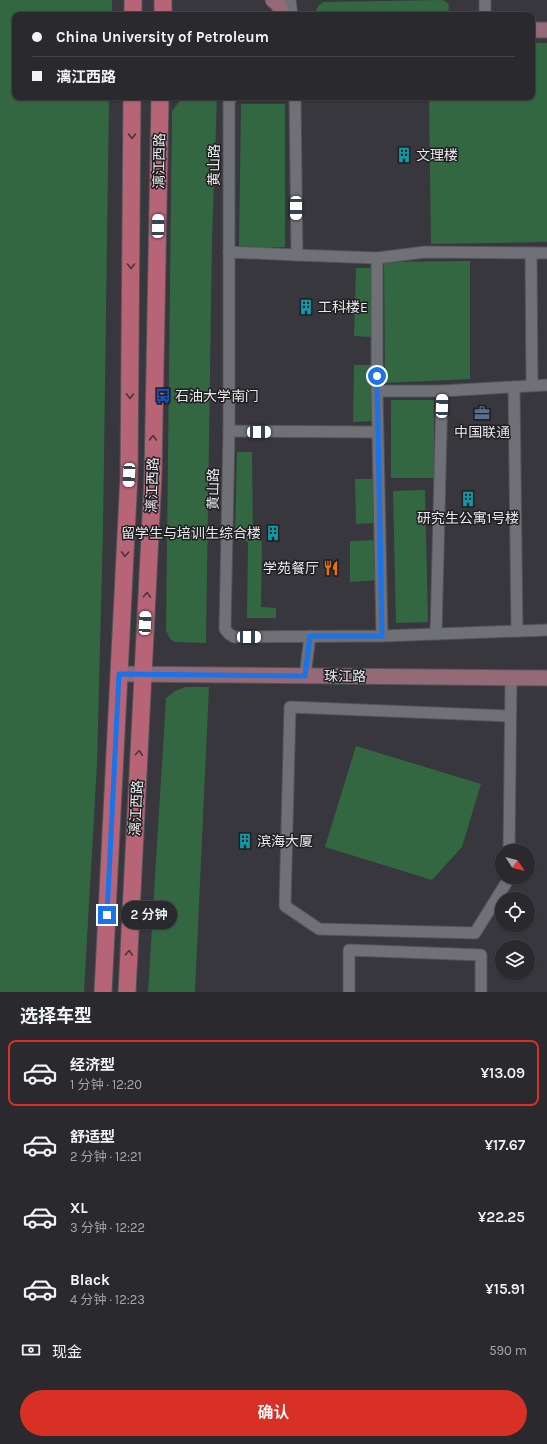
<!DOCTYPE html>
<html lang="zh">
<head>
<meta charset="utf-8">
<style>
	:root { --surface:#29292e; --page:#313136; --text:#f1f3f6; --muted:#a5a6aa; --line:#45454a; --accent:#d93025 }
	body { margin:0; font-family:Karla,"Noto Sans SC",sans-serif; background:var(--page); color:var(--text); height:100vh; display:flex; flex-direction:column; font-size:15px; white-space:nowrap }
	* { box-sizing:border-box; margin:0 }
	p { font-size:13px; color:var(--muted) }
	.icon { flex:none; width:22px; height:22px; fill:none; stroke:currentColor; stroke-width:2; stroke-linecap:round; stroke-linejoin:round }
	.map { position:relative; height:992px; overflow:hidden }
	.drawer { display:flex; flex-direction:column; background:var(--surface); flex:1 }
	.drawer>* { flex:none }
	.guide { position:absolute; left:12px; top:12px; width:523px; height:88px; border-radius:8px; box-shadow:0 1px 3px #0004,0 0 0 1px var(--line); display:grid; align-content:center; height:88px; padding:0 20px; background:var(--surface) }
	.needle { width:26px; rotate:126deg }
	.fabs { position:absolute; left:495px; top:844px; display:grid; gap:8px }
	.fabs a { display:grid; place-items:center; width:40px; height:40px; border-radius:50%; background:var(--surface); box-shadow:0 1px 3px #0004,0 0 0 1px var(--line); font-size:20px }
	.end { position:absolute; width:18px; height:18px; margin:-9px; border:5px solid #1a73e8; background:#fff; box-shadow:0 0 0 2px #fff }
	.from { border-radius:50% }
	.bubble { position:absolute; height:28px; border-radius:14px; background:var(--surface); box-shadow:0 1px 3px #0004,0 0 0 1px var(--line); font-size:13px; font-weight:600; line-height:28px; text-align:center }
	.car { position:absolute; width:12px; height:24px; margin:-12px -6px; border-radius:5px; box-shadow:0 0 3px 1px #0007; background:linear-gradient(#fff 24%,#345 0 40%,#fff 0 76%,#345 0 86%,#fff 0) }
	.guide b { display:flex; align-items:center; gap:14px; height:38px; font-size:15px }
	.guide b+b { border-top:1px solid var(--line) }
	.guide i { width:10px; height:10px; background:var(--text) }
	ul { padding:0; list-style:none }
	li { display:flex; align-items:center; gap:12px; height:66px; margin:0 8px 6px; padding:0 12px; border:2px solid transparent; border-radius:8px }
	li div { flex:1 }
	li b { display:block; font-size:15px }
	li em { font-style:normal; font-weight:600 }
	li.on { border-color:var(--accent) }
	li>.icon { width:36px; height:36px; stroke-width:1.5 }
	h2 { padding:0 20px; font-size:18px; line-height:48px }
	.pay { display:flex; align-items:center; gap:10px; height:44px; padding:0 20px; font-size:15px }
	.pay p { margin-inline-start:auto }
	.button { display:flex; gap:8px; margin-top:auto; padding:8px 20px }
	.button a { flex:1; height:46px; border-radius:24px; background:var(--accent); color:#fff; font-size:16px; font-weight:600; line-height:46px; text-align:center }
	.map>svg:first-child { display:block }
	.green { fill:#326741 }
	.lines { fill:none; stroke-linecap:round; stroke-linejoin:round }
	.street-casing { stroke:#535358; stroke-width:13 }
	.secondary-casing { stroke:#535358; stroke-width:17 }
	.primary-casing { stroke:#535358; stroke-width:19 }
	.street { stroke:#707077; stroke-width:11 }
	.secondary { stroke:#946a76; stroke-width:15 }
	.primary { stroke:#b76476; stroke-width:17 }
	.oneway { stroke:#4d343b }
	.route { stroke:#1a73e8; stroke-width:5 }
	.labels { text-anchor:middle; stroke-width:3; stroke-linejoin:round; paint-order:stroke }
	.poi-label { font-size:14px; fill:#e8e8ec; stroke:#1f1f22; text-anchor:start }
	.street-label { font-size:14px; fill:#e8e8ec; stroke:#1f1f22 }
</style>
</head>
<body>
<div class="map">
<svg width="547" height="992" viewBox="0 0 547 992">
	<rect width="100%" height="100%" fill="#37373d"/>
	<!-- green -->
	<g class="green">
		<path d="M0,0H112V15H15V97H109L103,530L97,764L84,992H0Z"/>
		<path d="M442,0L445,1L449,5L448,15H316C316,8 318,5 324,2Z"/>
		<path d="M532,43H547V242L431,244L429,97H532Z"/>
		<path d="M183,97H217L212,240L206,643L175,642L170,639L166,630L172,111Z"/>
		<path d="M241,104H285V247H239Z"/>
		<path d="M470,261V379L385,383L384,262Z"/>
		<path d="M356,268H373L371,337L354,336Z"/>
		<path d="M354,365H374L373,421L353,422Z"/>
		<rect x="391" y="400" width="43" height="78"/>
		<path d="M237,452H252L253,539L262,541L261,607L276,608V618H247L248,542L235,538Z"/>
		<path d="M355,479H375L376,523L356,524Z"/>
		<path d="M425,490L428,622L396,623L393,491Z"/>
		<path d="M377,540V580L350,582V541Z"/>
		<path d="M186,687H209L195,992H148L166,698L175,691Z"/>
		<path d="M356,746L481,784L462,847L432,880L325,847Z"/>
	</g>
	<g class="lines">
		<defs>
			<g id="street">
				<path d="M290,0L292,15"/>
				<path d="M485,0V15"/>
				<path d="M232,97L229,101V431L225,629L229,634L234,637L382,636L547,630"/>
				<path d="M295,97L297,255L377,258L425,252L547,253"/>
				<path d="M229,252L297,255"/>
				<path d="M531,253L532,385"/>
				<path d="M377,258V391L382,636"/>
				<path d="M514,387L517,631"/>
				<path d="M377,391H442L547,385"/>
				<path d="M229,431L377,432"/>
				<path d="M436,634L442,391"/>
				<path d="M305,676L310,636"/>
				<path d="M509,851L511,678"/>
				<path d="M508,877V880L475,933L319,929L285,906L290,707L510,716"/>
				<path d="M349,992V950L481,955V992"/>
			</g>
			<g id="secondary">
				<path d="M273,0L278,4L283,15"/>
				<path d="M532,30H547"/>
				<path d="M119,674L547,678"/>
			</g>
			<g id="primary">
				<path d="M133,15V0"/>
				<path d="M163,15V0"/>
				<path d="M103,992L129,475L132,97"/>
				<path d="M127,992L153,476L160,97"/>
			</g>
		</defs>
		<!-- street casing -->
		<use href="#street" class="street-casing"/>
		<!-- secondary casing -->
		<use href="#secondary" class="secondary-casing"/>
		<!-- primary casing -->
		<use href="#primary" class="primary-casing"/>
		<!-- street -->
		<use href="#street" class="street"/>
		<!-- secondary -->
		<use href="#secondary" class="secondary"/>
		<!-- primary -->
		<use href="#primary" class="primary"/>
	</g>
	<!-- one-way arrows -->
	<defs><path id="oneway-chevron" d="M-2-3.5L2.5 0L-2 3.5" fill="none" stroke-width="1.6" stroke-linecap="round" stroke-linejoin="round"/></defs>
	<g class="oneway">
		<use href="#oneway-chevron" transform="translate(132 136) rotate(90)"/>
		<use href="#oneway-chevron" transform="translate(131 266) rotate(90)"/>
		<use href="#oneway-chevron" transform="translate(130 396) rotate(90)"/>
		<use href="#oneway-chevron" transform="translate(153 438) rotate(-89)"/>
		<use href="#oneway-chevron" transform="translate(125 554) rotate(93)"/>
		<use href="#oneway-chevron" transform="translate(147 595) rotate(-87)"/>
		<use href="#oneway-chevron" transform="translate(139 753) rotate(-87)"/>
		<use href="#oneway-chevron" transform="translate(129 953) rotate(-87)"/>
	</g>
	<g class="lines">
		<!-- route -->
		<path class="route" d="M107,915L119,674L305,676L310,636H382L377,376"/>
	</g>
	<!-- icons -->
	<defs>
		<symbol id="building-bare" viewBox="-9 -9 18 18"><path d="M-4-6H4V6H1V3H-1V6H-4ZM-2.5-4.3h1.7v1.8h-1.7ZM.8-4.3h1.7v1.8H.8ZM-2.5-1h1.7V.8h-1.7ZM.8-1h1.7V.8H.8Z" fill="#0f9aa8" stroke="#1f1f22" stroke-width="2.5" paint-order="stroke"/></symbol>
		<symbol id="bus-bare" viewBox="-9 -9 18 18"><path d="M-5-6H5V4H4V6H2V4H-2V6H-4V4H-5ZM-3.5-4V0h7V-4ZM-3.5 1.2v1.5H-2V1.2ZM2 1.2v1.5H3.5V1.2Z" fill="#1a4fb4" stroke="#1f1f22" stroke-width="2.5" paint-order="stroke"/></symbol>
		<symbol id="office-bare" viewBox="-9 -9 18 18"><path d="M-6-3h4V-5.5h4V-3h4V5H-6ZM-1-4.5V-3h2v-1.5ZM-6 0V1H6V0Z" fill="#5c6f8a" stroke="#1f1f22" stroke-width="2.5" paint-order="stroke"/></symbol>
		<symbol id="restaurant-bare" viewBox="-9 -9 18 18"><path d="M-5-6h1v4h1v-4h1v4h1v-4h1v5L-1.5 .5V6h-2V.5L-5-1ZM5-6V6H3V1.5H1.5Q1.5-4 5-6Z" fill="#e8710a" stroke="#1f1f22" stroke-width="2.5" paint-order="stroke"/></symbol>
	</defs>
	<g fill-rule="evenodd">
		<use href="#building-bare" x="393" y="144" width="22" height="22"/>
		<use href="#building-bare" x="295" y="296" width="22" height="22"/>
		<use href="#bus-bare" x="152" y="385" width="22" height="22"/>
		<use href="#office-bare" x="471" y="402" width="22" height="22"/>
		<use href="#building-bare" x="457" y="488" width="22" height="22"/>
		<use href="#building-bare" x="262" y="522" width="22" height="22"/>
		<use href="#restaurant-bare" x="320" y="557" width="22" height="22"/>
		<use href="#building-bare" x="234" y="830" width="22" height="22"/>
	</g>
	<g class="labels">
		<!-- poi labels -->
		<g class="poi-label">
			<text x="416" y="160">文理楼</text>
			<text x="318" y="312">工科楼E</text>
			<text x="175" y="401">石油大学南门</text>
			<text x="482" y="437" text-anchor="middle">中国联通</text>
			<text x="468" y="523" text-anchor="middle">研究生公寓1号楼</text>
			<text x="261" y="538" text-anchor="end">留学生与培训生综合楼</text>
			<text x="319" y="573" text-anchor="end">学苑餐厅</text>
			<text x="257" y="846">滨海大厦</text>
		</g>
		<!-- street labels -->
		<g class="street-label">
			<text transform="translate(159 161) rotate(-89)" y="5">漓江西路</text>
			<text transform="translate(214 165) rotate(-90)" y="5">黄山路</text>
			<text transform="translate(152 485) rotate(-88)" y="5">漓江西路</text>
			<text transform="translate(213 489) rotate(-89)" y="5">黄山路</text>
			<text transform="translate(345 676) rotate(1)" y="5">珠江路</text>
			<text transform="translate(136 808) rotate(-87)" y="5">漓江西路</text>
		</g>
	</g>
</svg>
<div class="fabs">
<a><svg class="needle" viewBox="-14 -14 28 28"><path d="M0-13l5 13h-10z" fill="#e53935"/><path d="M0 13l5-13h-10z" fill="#a5a6aa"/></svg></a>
<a><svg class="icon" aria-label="locate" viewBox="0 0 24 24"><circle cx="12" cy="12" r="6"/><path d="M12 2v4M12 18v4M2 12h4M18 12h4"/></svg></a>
<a><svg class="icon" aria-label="layers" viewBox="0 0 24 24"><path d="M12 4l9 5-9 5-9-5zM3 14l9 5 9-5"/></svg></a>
</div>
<i class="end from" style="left:377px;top:376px"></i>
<i class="end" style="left:107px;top:915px"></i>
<div class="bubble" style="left:121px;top:901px;width:56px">2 分钟</div>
<i class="car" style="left:296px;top:208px;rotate:180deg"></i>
<i class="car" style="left:158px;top:226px;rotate:1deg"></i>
<i class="car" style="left:442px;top:406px;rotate:2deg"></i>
<i class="car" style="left:259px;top:432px;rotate:90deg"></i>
<i class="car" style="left:129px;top:475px;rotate:183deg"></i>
<i class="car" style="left:145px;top:623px;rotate:3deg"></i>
<i class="car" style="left:249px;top:637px;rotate:90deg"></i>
<div class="guide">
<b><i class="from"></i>China University of Petroleum</b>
<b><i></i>漓江西路</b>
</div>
</div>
<section class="drawer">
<h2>选择车型</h2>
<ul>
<li class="on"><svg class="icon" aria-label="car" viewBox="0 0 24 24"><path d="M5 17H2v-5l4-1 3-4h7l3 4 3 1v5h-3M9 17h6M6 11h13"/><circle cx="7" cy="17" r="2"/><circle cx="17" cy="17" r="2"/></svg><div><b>经济型</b><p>1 分钟 · 12:20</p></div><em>¥13.09</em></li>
<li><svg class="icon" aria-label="car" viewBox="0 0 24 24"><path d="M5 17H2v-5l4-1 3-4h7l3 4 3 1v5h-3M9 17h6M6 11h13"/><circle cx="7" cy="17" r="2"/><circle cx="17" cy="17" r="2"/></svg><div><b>舒适型</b><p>2 分钟 · 12:21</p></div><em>¥17.67</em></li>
<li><svg class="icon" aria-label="car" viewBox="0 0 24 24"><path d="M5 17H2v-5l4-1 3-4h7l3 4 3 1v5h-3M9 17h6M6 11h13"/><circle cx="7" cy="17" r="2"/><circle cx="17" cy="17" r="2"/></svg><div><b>XL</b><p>3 分钟 · 12:22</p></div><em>¥22.25</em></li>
<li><svg class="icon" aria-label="car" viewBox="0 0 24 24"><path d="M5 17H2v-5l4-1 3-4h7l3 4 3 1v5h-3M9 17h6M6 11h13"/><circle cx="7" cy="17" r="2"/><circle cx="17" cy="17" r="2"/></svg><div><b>Black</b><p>4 分钟 · 12:23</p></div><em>¥15.91</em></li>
</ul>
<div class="pay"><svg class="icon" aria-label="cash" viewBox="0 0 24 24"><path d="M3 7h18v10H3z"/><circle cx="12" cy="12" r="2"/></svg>现金<p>590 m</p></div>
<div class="button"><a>确认</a></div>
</section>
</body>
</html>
